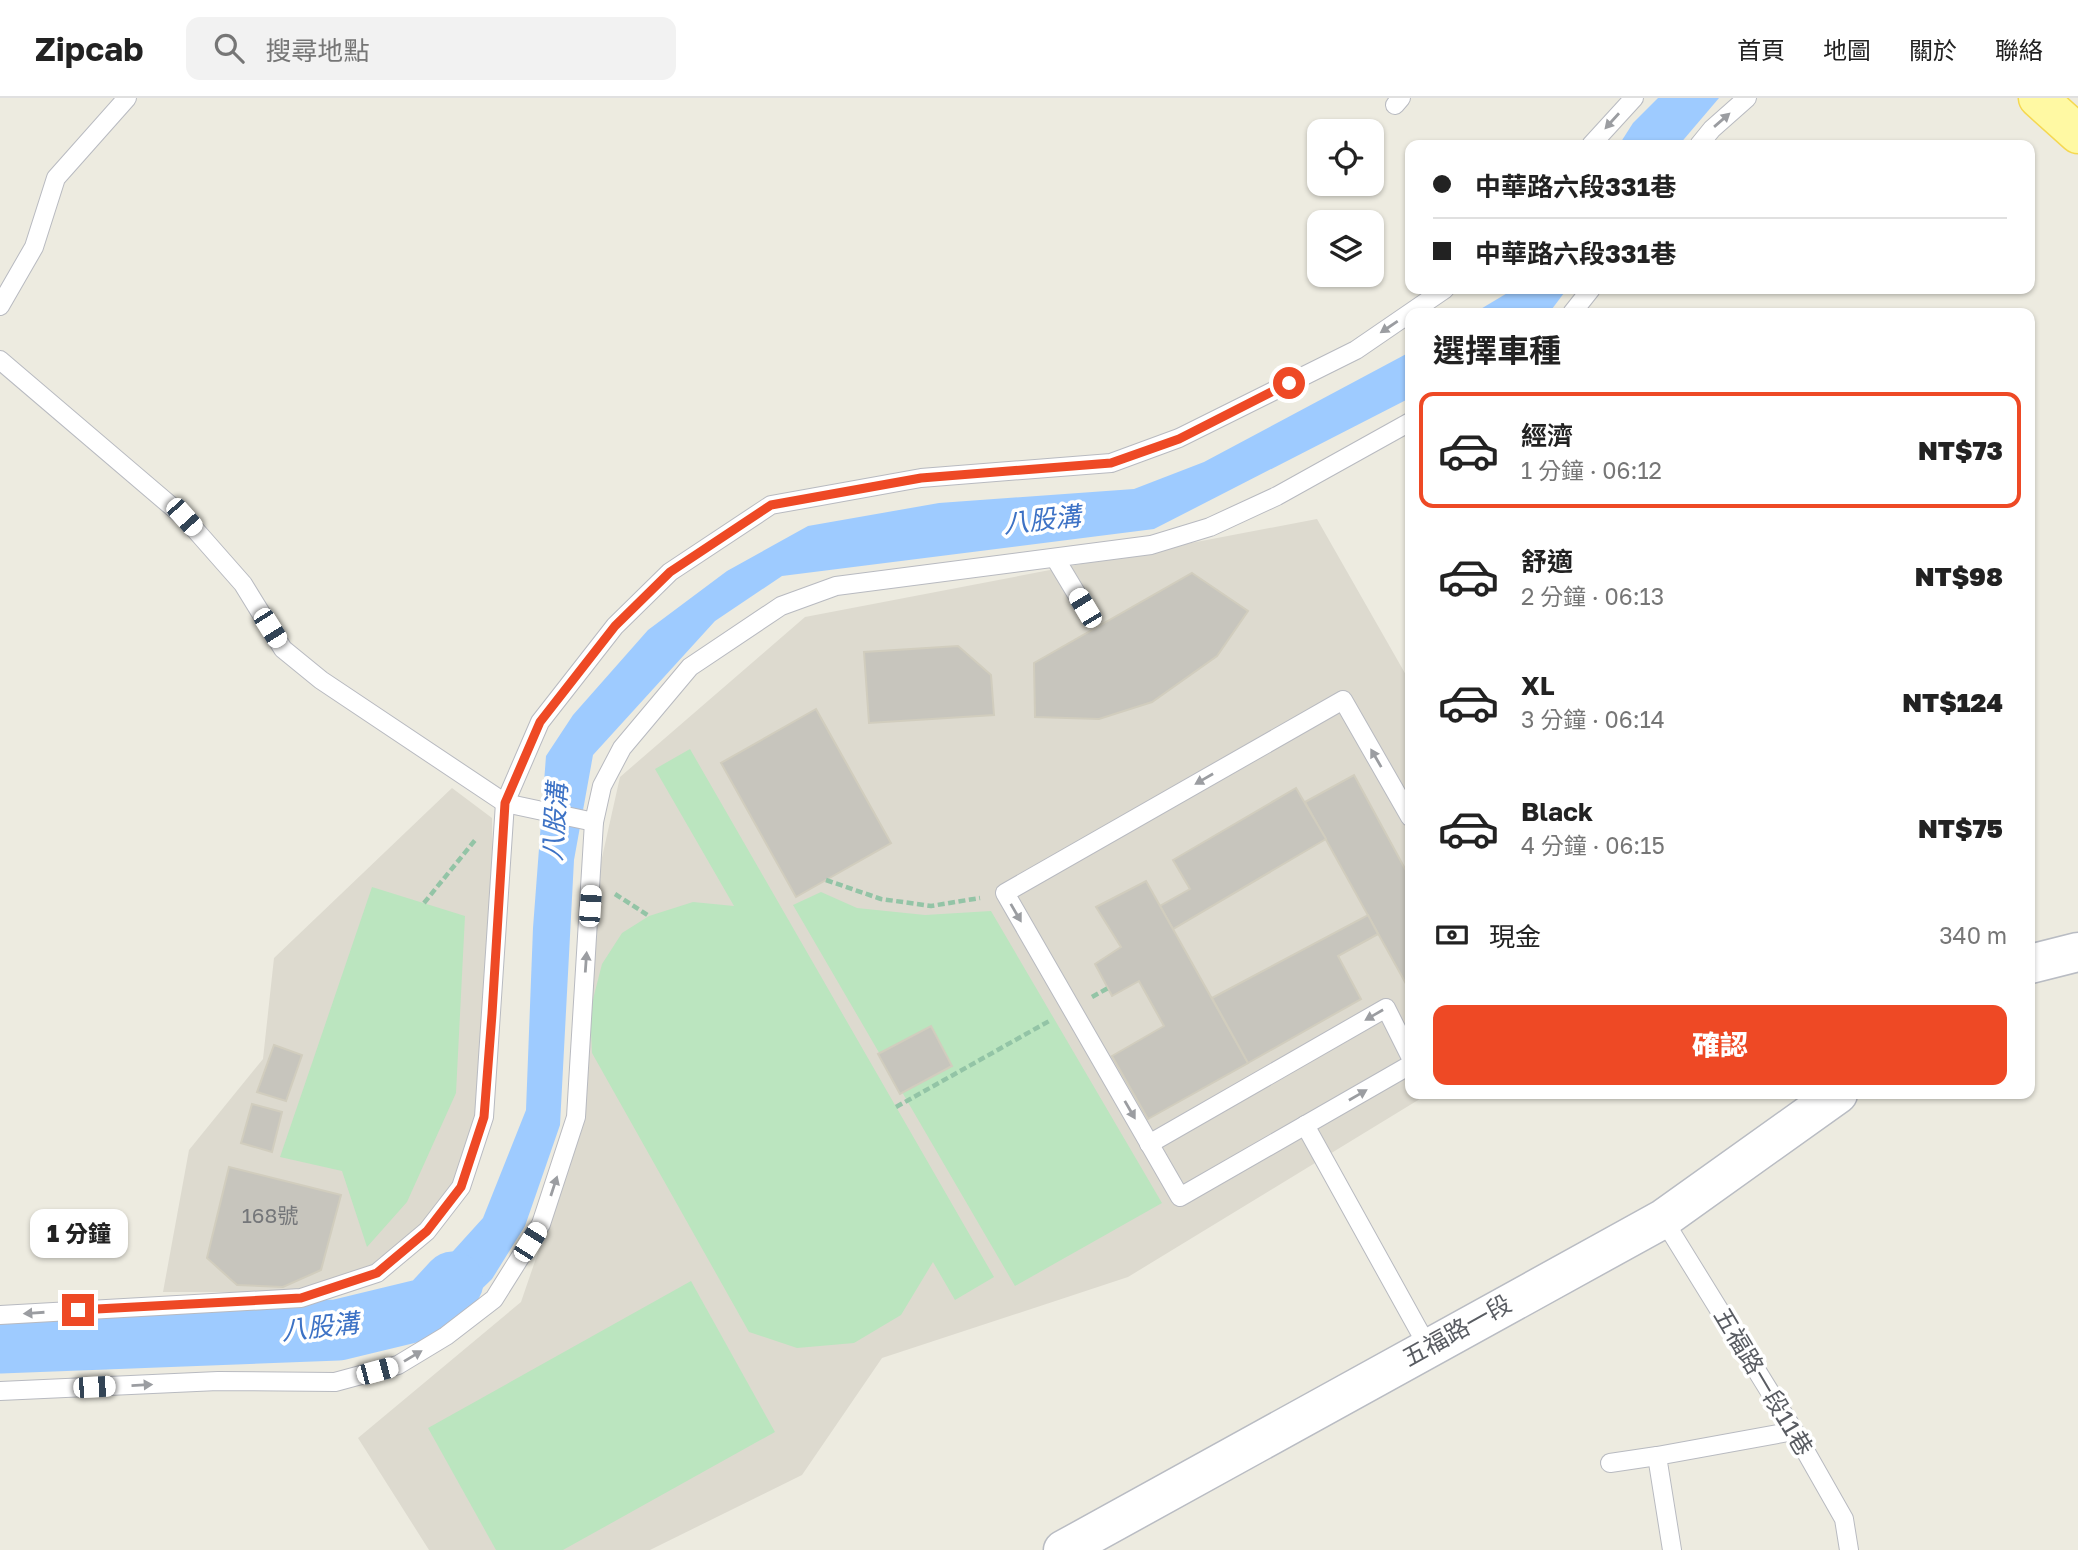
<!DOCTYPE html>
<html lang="zh-TW">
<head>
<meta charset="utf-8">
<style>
	:root { --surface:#fff; --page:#f2f2f2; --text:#222; --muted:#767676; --line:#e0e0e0; --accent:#ee4925 }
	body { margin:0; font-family:"Golos Text","Noto Sans TC",sans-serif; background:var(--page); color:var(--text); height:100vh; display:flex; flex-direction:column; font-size:26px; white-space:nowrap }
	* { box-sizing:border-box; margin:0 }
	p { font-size:23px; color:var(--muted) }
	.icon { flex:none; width:38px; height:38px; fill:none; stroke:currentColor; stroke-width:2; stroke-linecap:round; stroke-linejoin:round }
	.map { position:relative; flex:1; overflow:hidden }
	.side { position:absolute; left:1405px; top:210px; width:630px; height:791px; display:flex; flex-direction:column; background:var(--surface); border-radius:14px; box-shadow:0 2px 5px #0004 }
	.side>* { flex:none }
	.banner { position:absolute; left:1405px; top:42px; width:630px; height:154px; border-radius:14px; box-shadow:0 2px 5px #0004; display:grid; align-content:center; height:154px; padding:0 28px; background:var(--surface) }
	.buttons { position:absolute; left:1307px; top:21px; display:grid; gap:14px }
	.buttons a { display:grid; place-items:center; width:77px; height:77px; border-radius:14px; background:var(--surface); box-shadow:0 2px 5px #0004; font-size:35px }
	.end { position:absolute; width:32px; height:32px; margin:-16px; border:9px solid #ee4925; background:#fff; box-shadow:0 0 0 4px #fff }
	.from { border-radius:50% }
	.bubble { position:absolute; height:49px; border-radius:14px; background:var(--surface); box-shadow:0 2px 5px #0004; font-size:23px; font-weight:800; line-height:49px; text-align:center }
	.car { position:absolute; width:21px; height:42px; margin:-21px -10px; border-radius:9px; box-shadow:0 0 5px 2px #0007; background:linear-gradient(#fff 24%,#345 0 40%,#fff 0 76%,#345 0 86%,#fff 0) }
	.banner b { display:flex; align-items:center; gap:24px; height:66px; font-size:26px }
	.banner b+b { border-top:2px solid var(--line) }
	.banner i { width:18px; height:18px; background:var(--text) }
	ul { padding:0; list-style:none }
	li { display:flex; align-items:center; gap:21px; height:116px; margin:0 14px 10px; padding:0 14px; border:4px solid transparent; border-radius:14px }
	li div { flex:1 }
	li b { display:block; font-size:26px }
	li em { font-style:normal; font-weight:800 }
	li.on { border-color:var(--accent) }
	li>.icon { width:63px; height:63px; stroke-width:1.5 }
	h2 { padding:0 28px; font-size:32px; line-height:84px }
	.pay { display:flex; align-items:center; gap:18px; height:77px; padding:0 28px; font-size:26px }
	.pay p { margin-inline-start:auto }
	.primary-button { display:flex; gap:14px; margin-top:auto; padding:14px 28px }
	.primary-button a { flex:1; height:80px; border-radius:14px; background:var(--accent); color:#fff; font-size:28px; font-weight:800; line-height:80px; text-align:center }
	header { display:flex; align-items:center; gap:42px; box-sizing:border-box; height:98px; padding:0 35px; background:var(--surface); border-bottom:2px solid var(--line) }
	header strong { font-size:33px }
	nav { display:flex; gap:38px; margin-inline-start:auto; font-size:24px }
	.search { width:490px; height:63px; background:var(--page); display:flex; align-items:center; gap:18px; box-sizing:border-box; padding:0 24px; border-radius:14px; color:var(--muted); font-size:26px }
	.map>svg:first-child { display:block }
	.education { fill:#dddacf }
	.green { fill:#bbe5bf }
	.water { fill:#9ecbff }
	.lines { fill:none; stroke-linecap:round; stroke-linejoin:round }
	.river { stroke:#9ecbff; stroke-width:61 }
	.building { fill:#c7c5bd; stroke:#d1cdbe; stroke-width:2 }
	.service-casing { stroke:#b8bac0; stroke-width:20 }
	.secondary-casing { stroke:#b9bcc3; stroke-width:41 }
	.primary-casing { stroke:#f5d851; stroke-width:41 }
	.path { stroke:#93c4a6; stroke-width:4.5; stroke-dasharray:7 3.5; stroke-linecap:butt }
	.service { stroke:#fff; stroke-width:18 }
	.secondary { stroke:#fff; stroke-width:38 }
	.primary { stroke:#fff9a3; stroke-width:38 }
	.oneway { fill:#9b9da1 }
	.route { stroke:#ee4925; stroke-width:9 }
	.labels { text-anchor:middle; stroke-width:7; stroke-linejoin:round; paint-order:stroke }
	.number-label { font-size:21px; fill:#747679 }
	.street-label { font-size:24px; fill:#595c62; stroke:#fff }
	.water-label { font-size:26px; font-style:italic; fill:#3d72c5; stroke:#fff }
</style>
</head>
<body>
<header>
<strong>Zipcab</strong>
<div class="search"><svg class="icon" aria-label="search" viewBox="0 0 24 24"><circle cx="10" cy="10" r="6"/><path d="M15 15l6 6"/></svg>搜尋地點</div>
<nav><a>首頁</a><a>地圖</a><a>關於</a><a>聯絡</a></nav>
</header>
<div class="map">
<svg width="2078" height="1452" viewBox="0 0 2078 1452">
	<rect width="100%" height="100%" fill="#edebe0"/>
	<!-- education -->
	<g class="education">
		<path d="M1317,421L1410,584V996H1428L1128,1179L882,1260L802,1377L650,1452H429L358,1340L521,1204L581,1029L601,764L620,679L805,519Z"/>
		<path d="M452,690L492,720L494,847L488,1012L442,1108L381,1175L326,1194H163L189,1052L263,961L274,860Z"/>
	</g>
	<!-- green -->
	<g class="green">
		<path d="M690,651L994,1179L955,1202L933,1164L901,1217L854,1245L797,1250L749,1234L592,955L590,913L602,866L622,835L649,818L693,804L734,808L655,671Z"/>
		<path d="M372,789L465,818L456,995L407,1104L367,1149L342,1073L280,1059Z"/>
		<path d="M821,794L857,810L925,817L991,813L1162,1105L1015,1188L793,807Z"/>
		<path d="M691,1183L775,1334L563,1452H496L428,1330Z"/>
	</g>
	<!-- water -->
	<g class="water">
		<path d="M1658,0H1719L1679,47H1619L1633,25Z"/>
		<path d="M1514,191H1567L1549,215H1474Z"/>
		<path d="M1410,254V300L1154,431L782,478L715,523L593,657L574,762L560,1027L525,1128L492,1181L457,1215L433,1224L382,1221L426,1183L483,1120L526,1012L533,830L546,658L573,617L648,532L727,473L808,428L939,405L1134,391L1204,364Z"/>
	</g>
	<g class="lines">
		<!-- river -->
		<path class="river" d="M0,1245L338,1232L429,1210L453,1184"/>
	</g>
	<!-- building -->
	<g class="building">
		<path d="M1192,475L1248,513L1217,558L1152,604L1099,621L1035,619L1034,565Z"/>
		<path d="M958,548L991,577L994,617L869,625L864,554Z"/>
		<path d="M816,611L891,745L796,799L721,665Z"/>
		<path d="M1354,677L1410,780V893L1305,704Z"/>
		<path d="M1296,690L1326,741L1173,831L1160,808L1190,791L1173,762Z"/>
		<path d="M1146,783L1248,965L1148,1021L1112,958L1164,928L1139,883L1112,898L1095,866L1121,849L1096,809Z"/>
		<path d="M1368,817L1378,836L1338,858L1361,901L1248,965L1212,900Z"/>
		<path d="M931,928L952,968L900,996L878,956Z"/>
		<path d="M274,947L302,957L286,1003L257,994Z"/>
		<path d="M252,1006L282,1014L272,1054L241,1045Z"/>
		<path d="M229,1069L341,1097L321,1172L283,1189L237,1187L207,1160Z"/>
	</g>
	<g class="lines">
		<defs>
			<g id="service">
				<path d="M1395,7L1401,0"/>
				<path d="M1591,47L1634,0"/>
				<path d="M1699,47L1712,31L1747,0"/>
				<path d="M0,208L34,149L56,80L127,0"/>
				<path d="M1572,215L1591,191"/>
				<path d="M0,262L184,419L243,486L283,551L321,582L505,705L594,724"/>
				<path d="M1055,460L1085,510"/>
				<path d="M1410,719L1343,602L1005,795L1180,1099L1410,967"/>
				<path d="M1305,1027L1428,1249"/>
				<path d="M1149,1046L1386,910L1410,958"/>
				<path d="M1663,1121L1794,1333L1844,1421L1849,1452"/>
				<path d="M0,1217L301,1200L377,1175L427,1133L461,1089L484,1019L505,705L540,624L615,528L670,474L771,407L921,380L1111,365L1179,340L1356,252L1445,191"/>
				<path d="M0,1293L218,1283L335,1284L398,1267L446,1238L494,1201L541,1126L576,1019L594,724L602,688L622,650L690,569L781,508L836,488L1151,447L1210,429L1277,398L1410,324"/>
				<path d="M1610,1365L1657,1358"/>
				<path d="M1672,1452L1657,1358L1794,1333"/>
			</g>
			<g id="secondary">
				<path d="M2030,866L2078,854"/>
				<path d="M1063,1452L1663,1121L1838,996"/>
			</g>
			<path id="primary" d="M2038,0L2078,36"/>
		</defs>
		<!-- service casing -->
		<use href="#service" class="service-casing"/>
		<!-- secondary casing -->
		<use href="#secondary" class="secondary-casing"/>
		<!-- primary casing -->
		<use href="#primary" class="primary-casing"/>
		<!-- path -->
		<g class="path">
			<path d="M826,782L881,801L931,808L980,800"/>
			<path d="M615,796L649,818"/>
			<path d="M424,805L476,741"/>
			<path d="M1092,899L1108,890"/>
			<path d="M896,1009L1051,922"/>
		</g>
		<!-- service -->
		<use href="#service" class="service"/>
		<!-- secondary -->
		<use href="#secondary" class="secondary"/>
		<!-- primary -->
		<use href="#primary" class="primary"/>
	</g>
	<!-- one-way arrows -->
	<defs><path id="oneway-solid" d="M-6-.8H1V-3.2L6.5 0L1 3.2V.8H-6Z" transform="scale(1.75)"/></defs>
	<g class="oneway">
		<use href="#oneway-solid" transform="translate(1722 22) rotate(-41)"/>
		<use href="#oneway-solid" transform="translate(1612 23) rotate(132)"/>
		<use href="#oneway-solid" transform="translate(1389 229) rotate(146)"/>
		<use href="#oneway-solid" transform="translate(1376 660) rotate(-120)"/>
		<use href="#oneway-solid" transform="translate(1204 681) rotate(150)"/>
		<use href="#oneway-solid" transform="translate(1016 815) rotate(60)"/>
		<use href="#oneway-solid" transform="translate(586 864) rotate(-86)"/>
		<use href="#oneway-solid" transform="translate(1374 917) rotate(150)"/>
		<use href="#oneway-solid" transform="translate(1358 997) rotate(-30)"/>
		<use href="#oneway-solid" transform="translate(1130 1012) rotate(60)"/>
		<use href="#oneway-solid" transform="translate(554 1088) rotate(-72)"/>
		<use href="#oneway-solid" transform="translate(34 1215) rotate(176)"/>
		<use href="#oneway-solid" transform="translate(413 1258) rotate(-31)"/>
		<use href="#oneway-solid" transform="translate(142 1287) rotate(-3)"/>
	</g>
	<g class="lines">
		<!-- route -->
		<path class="route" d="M78,1212L301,1200L377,1175L427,1133L461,1089L484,1019L492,916L505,705L540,624L615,528L670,474L771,407L921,380L1111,365L1179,341L1289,285"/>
	</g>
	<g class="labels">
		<!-- number labels -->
		<g class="number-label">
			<text x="270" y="1125">168號</text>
		</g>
		<!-- street labels -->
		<g class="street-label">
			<text transform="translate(1457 1233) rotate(-29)" y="8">五福路一段</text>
			<text transform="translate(1763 1284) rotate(59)" y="8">五福路一段11巷</text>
		</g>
		<!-- water labels -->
		<g class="water-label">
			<text transform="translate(1042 422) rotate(-6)" y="9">八股溝</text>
			<text transform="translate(555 724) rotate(-86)" y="9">八股溝</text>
			<text transform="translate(320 1229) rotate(-6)" y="9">八股溝</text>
		</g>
	</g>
</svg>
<div class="buttons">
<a><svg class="icon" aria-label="locate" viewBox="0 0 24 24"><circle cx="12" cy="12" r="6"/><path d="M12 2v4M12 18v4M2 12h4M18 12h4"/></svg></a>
<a><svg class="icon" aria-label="layers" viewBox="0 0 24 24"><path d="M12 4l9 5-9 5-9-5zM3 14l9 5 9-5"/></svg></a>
</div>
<i class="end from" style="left:1289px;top:285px"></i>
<i class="end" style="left:78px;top:1212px"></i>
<div class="bubble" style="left:30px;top:1111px;width:98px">1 分鐘</div>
<i class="car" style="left:184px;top:419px;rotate:138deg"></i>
<i class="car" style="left:1085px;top:510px;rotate:329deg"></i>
<i class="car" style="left:270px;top:530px;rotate:148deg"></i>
<i class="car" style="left:590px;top:808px;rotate:4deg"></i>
<i class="car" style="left:530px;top:1144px;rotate:32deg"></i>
<i class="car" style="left:377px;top:1273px;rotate:75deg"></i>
<i class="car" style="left:94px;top:1289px;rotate:87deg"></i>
<div class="banner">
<b><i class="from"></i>中華路六段331巷</b>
<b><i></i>中華路六段331巷</b>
</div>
<section class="side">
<h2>選擇車種</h2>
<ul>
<li class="on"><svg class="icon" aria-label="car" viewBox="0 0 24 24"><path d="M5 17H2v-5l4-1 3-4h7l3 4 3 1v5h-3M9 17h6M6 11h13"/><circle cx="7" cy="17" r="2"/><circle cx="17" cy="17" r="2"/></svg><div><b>經濟</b><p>1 分鐘 · 06:12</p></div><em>NT$73</em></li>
<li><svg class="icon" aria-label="car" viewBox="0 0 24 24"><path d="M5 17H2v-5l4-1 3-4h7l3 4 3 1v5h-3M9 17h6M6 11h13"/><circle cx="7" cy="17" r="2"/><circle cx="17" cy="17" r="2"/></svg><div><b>舒適</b><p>2 分鐘 · 06:13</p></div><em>NT$98</em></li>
<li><svg class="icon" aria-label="car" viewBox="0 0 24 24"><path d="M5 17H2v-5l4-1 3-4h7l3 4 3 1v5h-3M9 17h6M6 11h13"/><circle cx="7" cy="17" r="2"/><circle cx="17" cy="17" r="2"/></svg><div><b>XL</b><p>3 分鐘 · 06:14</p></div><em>NT$124</em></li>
<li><svg class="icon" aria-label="car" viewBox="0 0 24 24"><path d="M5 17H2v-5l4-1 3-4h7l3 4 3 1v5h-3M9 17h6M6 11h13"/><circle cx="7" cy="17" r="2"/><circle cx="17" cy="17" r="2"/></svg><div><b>Black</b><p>4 分鐘 · 06:15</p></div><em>NT$75</em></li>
</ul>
<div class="pay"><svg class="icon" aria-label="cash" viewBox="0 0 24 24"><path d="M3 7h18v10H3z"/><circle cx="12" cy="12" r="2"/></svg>現金<p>340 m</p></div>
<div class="primary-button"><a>確認</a></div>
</section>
</div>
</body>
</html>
